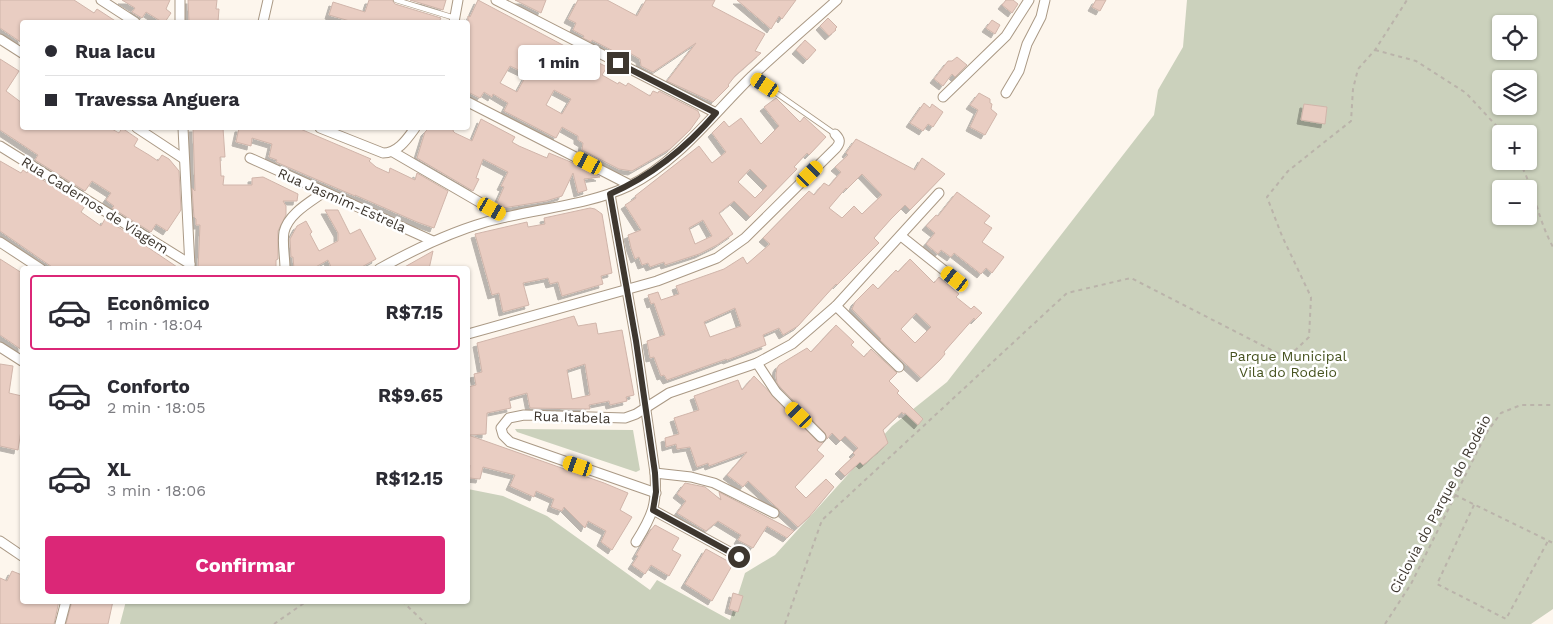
<!DOCTYPE html>
<html lang="pt">
<head>
<meta charset="utf-8">
<style>
	:root { --surface:#fff; --page:#f7f7f7; --text:#2b2b33; --muted:#7c7c81; --line:#e1e1e2; --accent:#db2777 }
	body { margin:0; font-family:"Work Sans",sans-serif; background:var(--page); color:var(--text); height:100vh; display:flex; flex-direction:column; font-size:19px; white-space:nowrap }
	* { box-sizing:border-box; margin:0 }
	p { font-size:16px; color:var(--muted) }
	.icon { flex:none; width:28px; height:28px; fill:none; stroke:currentColor; stroke-width:2; stroke-linecap:round; stroke-linejoin:round }
	.map { position:relative; flex:1; overflow:hidden }
	.details { position:absolute; left:20px; top:266px; width:450px; height:338px; display:flex; flex-direction:column; background:var(--surface); border-radius:5px; box-shadow:0 1px 4px #0004 }
	.details>* { flex:none }
	.banner { position:absolute; left:20px; top:20px; width:450px; height:110px; border-radius:5px; box-shadow:0 1px 4px #0004; display:grid; align-content:center; height:110px; padding:0 25px; background:var(--surface) }
	.fabs { position:absolute; left:1492px; top:15px; display:grid; gap:10px }
	.fabs a { display:grid; place-items:center; width:45px; height:45px; border-radius:5px; background:var(--surface); box-shadow:0 1px 4px #0004; font-size:25px }
	.end { position:absolute; width:22px; height:22px; margin:-11px; border:6px solid #3e372f; background:#fff; box-shadow:0 0 0 2px #fff }
	.from { border-radius:50% }
	.bubble { position:absolute; height:35px; border-radius:5px; background:var(--surface); box-shadow:0 1px 4px #0004; font-size:16px; font-weight:700; line-height:35px; text-align:center }
	.car { position:absolute; width:15px; height:30px; margin:-15px -8px; border-radius:6px; box-shadow:0 0 4px 1px #0007; background:linear-gradient(#f5c518 24%,#345 0 40%,#f5c518 0 76%,#345 0 86%,#f5c518 0) }
	.banner b { display:flex; align-items:center; gap:18px; height:48px; font-size:19px }
	.banner b+b { border-top:1px solid var(--line) }
	.banner i { width:12px; height:12px; background:var(--text) }
	ul { padding:9px 0 0; list-style:none }
	li { display:flex; align-items:center; gap:15px; height:75px; margin:0 10px 8px; padding:0 15px; border:2px solid transparent; border-radius:5px }
	li div { flex:1 }
	li b { display:block; font-size:19px }
	li em { font-style:normal; font-weight:700 }
	li.active { border-color:var(--accent) }
	li>.icon { width:45px; height:45px; stroke-width:1.5 }
	.cta { display:flex; gap:10px; margin-top:auto; padding:10px 25px }
	.cta a { flex:1; height:58px; border-radius:5px; background:var(--accent); color:#fff; font-size:20px; font-weight:700; line-height:58px; text-align:center }
	.map>svg:first-child { display:block }
	.green { fill:#cbd1bc; fill-rule:evenodd }
	.building { fill:#e9cdc2; stroke:#d0b5aa; fill-rule:evenodd; filter:url(#shadow) }
	.lines { fill:none; stroke-linecap:round; stroke-linejoin:round }
	.lane-casing { stroke:#aa9985; stroke-width:6 }
	.street-casing { stroke:#aa9985; stroke-width:11 }
	.path { stroke:#bab3aa; stroke-width:2; stroke-dasharray:4 4; stroke-linecap:butt }
	.lane { stroke:#fff; stroke-width:4.5 }
	.street { stroke:#fff; stroke-width:9 }
	.route { stroke:#3e372f; stroke-width:6 }
	.labels { text-anchor:middle; stroke-width:5; stroke-linejoin:round; paint-order:stroke }
	.street-label { font-size:14px; fill:#3e372f; stroke:#fff }
	.park-label { font-size:14px; fill:#475320; stroke:#fff }
</style>
</head>
<body>
<div class="map">
<svg width="1553" height="624" viewBox="0 0 1553 624">
	<defs>
		<filter id="shadow"><feDropShadow dx="-4" dy="4" stdDeviation="0" flood-color="#0004"/></filter>
	</defs>
	<rect width="100%" height="100%" fill="#fdf6ed"/>
	<!-- green -->
	<g class="green">
		<path d="M1187,0H1553V609L1531,624H120L126,601H468V489L503,496L547,516L650,590L657,580L730,620L745,573L775,555L892,426L947,382L1154,115L1158,90L1183,47ZM1501,24H1529V51H1501ZM1501,79H1529V106H1501ZM1501,134H1529V161H1501ZM1501,189H1529V216H1501Z"/>
		<path d="M515,429L633,430L640,470L636,472L523,434L517,432Z"/>
	</g>
	<!-- building -->
	<g class="building">
		<path d="M0,0H74L94,13L97,9L117,22H22V43L0,28Z"/>
		<path d="M122,0H170L166,9L171,13L165,22H162L146,12L142,18L132,12L135,8Z"/>
		<path d="M188,0H217L216,9H219L218,22H189Z"/>
		<path d="M369,0H392L395,4L441,18L439,22H353L329,15L333,2L365,12Z"/>
		<path d="M410,0H446L443,10Z"/>
		<path d="M478,0L576,52L577,49L585,53L583,55L607,67L602,75L618,84L619,82L626,86L628,83L650,96L653,91L658,93L659,91L698,111L700,116L690,130L670,149L632,171L619,169L582,150L583,143L578,140V136L562,127L556,138L504,111L508,103L493,94L492,97L484,92L480,98L468,92V16L470,17ZM510,66L527,74L517,92L500,83ZM554,90L571,99L562,114L546,105Z"/>
		<path d="M515,0H546L541,13Z"/>
		<path d="M578,0H607L637,16L646,0H715L712,6L765,34L755,51L761,53L735,76L728,85L729,86L713,102L667,81L696,43L653,72L641,66L640,59L628,52L625,57L592,40L591,42L583,38L584,36L573,30L576,23L568,19Z"/>
		<path d="M737,0H796L782,19L779,16L771,29Z"/>
		<path d="M1006,0H1013L1018,4L1012,13L1002,5Z"/>
		<path d="M1096,0H1106L1100,11L1092,7Z"/>
		<path d="M828,18L837,27L835,29L836,30L829,36L820,26Z"/>
		<path d="M992,20L1000,25L995,34L986,28Z"/>
		<path d="M805,40L816,50L807,60L796,50Z"/>
		<path d="M957,57L967,65L955,77L952,74L943,86L934,79L948,61H952Z"/>
		<path d="M0,59L19,71L6,91L22,103V128H110L119,133L122,128L138,139L134,146L149,155L158,161L162,155L169,159L179,171L181,210L167,231L156,224L151,232L112,208L114,206L106,200L111,193L92,181L85,191L35,160L38,155L0,130Z"/>
		<path d="M979,93L990,99V103L992,104L991,109L997,114L985,135L970,127L978,110L970,105Z"/>
		<path d="M776,98L800,122L804,117L826,137L809,155L807,153L794,167L797,169L750,217L734,201L719,213L733,234L717,245L699,254L665,265L664,262L650,267L648,263L642,265L639,257L635,259L631,248L628,235L641,230L625,205L636,198L635,196L699,146L712,163L726,152L712,133L724,121L729,127L741,118L761,144L779,126L764,107ZM750,169L767,186L755,198L738,182ZM703,220L712,236L695,244L689,228Z"/>
		<path d="M924,103L930,108L932,104L943,112L933,127L928,124L923,131L910,123Z"/>
		<path d="M1304,104L1327,107L1325,124L1301,120Z"/>
		<path d="M481,119L515,137L512,142L519,146L547,158L549,153L578,165L600,177L584,179L587,190L578,193L573,173L562,196L546,201L503,208L496,205L504,187L501,186L508,172L483,159L476,178L479,179L473,191L417,158L425,132L429,128H454L453,131L455,133L472,141Z"/>
		<path d="M193,128H223L225,157H220L221,176H224L223,185H252V178L263,177L298,194L297,201H283L286,206V215L278,231V259L276,260V269H198L200,225H196V219L194,217L192,188L195,191Z"/>
		<path d="M239,128H298L371,159L369,161L376,167L389,173L390,168L415,180L417,173L448,191L434,228L417,222L355,195V196L276,162L277,160L269,157L272,144L252,138L251,146L236,142Z"/>
		<path d="M856,139L915,170L922,158L945,174L910,210L905,205L891,219L874,238L879,243L837,285L836,284L798,326L783,335L779,328L763,335L766,345L727,360L726,359L667,380L664,375L661,376L654,357L650,358L647,341L665,335L654,303L651,304L648,295L658,292L661,300L679,294L676,286L724,269L743,257L747,264L770,244L763,238L809,191L814,195L824,183L829,186L841,172L835,167L848,155L846,153ZM862,174L882,195L862,214L854,206L842,218L829,208L846,188L847,189ZM735,308L741,326L710,337L704,322Z"/>
		<path d="M0,161L21,173L23,170L27,173L28,171L85,206L81,212L101,226L105,219L144,243L143,244L180,269H55L0,231Z"/>
		<path d="M957,192L990,216L984,223L992,228L982,242L1004,257L992,273L986,268L981,274L954,253L951,257L941,250L938,254L926,244L935,233L926,226L936,215L938,216Z"/>
		<path d="M590,208L595,209L602,214L612,273L601,276L603,284L562,296L558,282L550,284L548,278L523,283L529,305L503,312L499,293L492,295L475,234L527,222L528,227L545,224L544,218Z"/>
		<path d="M325,210H338L350,234L360,229L376,259L358,269H332L328,260L312,269H294L293,257H291L290,239L297,226L306,221L312,232L310,234L319,251L338,241V233Z"/>
		<path d="M433,251L429,269H401Z"/>
		<path d="M0,259L22,273V350L0,335Z"/>
		<path d="M910,259L934,283L939,277L959,294L956,297L971,309L974,306L982,313L975,320L974,318L944,352L945,354L940,360L921,378L880,340L881,339L852,309L855,302L873,284L878,289L896,270L898,272ZM916,313L931,327L915,343L901,329Z"/>
		<path d="M574,316L578,326L596,323L598,334L622,330L634,395L626,397L627,401L610,405L609,401L589,405L590,409L530,408L527,393L509,398L511,408L487,413L486,434L468,435L604,483L628,493L620,510L632,517L612,550L601,542L606,531L588,521L585,528L564,507L562,511L551,507L554,499L536,491L534,497L510,486L515,475L483,467L480,479L469,478L470,465H468V387L476,385L474,374L482,372L477,343ZM585,364L590,395L572,399L567,370Z"/>
		<path d="M836,325L854,342L851,345L864,357L871,349L897,373L889,381L899,391L897,393L923,419L918,425L905,413L903,414L902,412L883,430L888,443L867,462L863,465L860,462L845,476L839,470L855,455L853,453L858,448L845,436L840,441L832,433L827,439L825,433L781,388L777,383L776,375L777,368L779,365L807,348L811,352Z"/>
		<path d="M0,364L13,366L9,393L22,396V424L18,450L0,446Z"/>
		<path d="M754,376L817,441L823,443L817,450L824,456L795,487L806,498L826,479L834,487L809,517L798,527L748,481L743,487L727,475L747,452L709,466L708,463L697,467L690,447L677,449L676,444L666,447L665,438L679,434L674,418L699,410L694,396L738,380L742,390Z"/>
		<path d="M685,483L705,487L721,500L719,492L794,531L787,538L767,526L753,548L738,540L741,535L718,521L706,531L677,513L686,501L677,494Z"/>
		<path d="M655,525L679,538L672,550L681,555L669,576L651,565L645,574L632,565L638,556L636,555L650,531Z"/>
		<path d="M706,549L733,564L712,601L685,584Z"/>
		<path d="M12,571L22,575V601H59L54,624H0V578L7,581Z"/>
		<path d="M733,593L743,596L738,612L729,609Z"/>
		<path d="M72,601H113L108,624H66Z"/>
	</g>
	<g class="lines">
		<defs>
			<g id="lane">
				<path d="M396,0L455,18"/>
				<path d="M752,76L835,134"/>
			</g>
			<g id="street">
				<path d="M101,0L135,22"/>
				<path d="M496,0L716,113"/>
				<path d="M180,22V0"/>
				<path d="M263,22L268,0"/>
				<path d="M454,22L458,0"/>
				<path d="M0,39L22,53"/>
				<path d="M1006,93L1019,71L1027,44L1041,17L1045,0"/>
				<path d="M943,97L1006,36L1029,0"/>
				<path d="M468,102L630,185"/>
				<path d="M137,128L184,159"/>
				<path d="M183,128L190,267"/>
				<path d="M320,128L383,153C398,153 407,139 415,128"/>
				<path d="M0,146L190,264"/>
				<path d="M393,152L505,217"/>
				<path d="M250,158L433,241"/>
				<path d="M610,194L636,341L655,473C657,504 653,515 636,542"/>
				<path d="M901,236L955,279"/>
				<path d="M0,242L41,269"/>
				<path d="M285,269C285,257 282,243 284,232C288,214 310,202 324,192"/>
				<path d="M379,269C413,250 448,233 486,222C531,209 587,206 629,186C679,161 713,114 752,76C780,50 809,25 837,0"/>
				<path d="M836,306L899,367"/>
				<path d="M468,334L657,281L717,258L745,238L836,148C841,142 840,139 835,134"/>
				<path d="M0,347L22,361"/>
				<path d="M757,363L776,392L821,437"/>
				<path d="M655,473L691,477L714,483L774,513"/>
				<path d="M656,493L510,442L503,435L501,428L509,418L524,415L625,418L636,414L669,393L757,363L792,344L836,306L939,193"/>
				<path d="M653,510L739,557"/>
				<path d="M0,541L22,556"/>
				<path d="M60,624L66,601"/>
			</g>
		</defs>
		<!-- lane casing -->
		<use href="#lane" class="lane-casing"/>
		<!-- street casing -->
		<use href="#street" class="street-casing"/>
		<!-- path -->
		<g class="path">
			<path d="M1375,50L1416,61L1466,93L1504,134"/>
			<path d="M1519,161C1534,188 1538,220 1553,247"/>
			<path d="M1455,495L1553,543"/>
			<path d="M1474,505L1437,584L1506,619L1548,541"/>
			<path d="M402,601L426,624"/>
			<path d="M274,624L307,601"/>
			<path d="M785,624L822,520L1067,293L1131,278L1287,358L1309,337L1311,297L1282,236L1267,197L1288,171L1351,121L1353,89L1358,69L1375,50L1407,0"/>
			<path d="M1385,624L1411,584L1487,432L1501,413L1521,405H1553"/>
		</g>
		<!-- lane -->
		<use href="#lane" class="lane"/>
		<!-- street -->
		<use href="#street" class="street"/>
	</g>
	<g class="lines">
		<!-- route -->
		<path class="route" d="M618,63L716,113C687,147 651,176 610,194L636,341L655,473L656,492L653,510L739,557"/>
	</g>
	<g class="labels">
		<!-- street labels -->
		<g class="street-label">
			<text transform="translate(342 200) rotate(24)" y="5">Rua Jasmim-Estrela</text>
			<text transform="translate(95 205) rotate(32)" y="5">Rua Cadernos de Viagem</text>
			<text transform="translate(572 417) rotate(2)" y="5">Rua Itabela</text>
			<text transform="translate(1440 504) rotate(-62)" y="5">Ciclovia do Parque do Rodeio</text>
		</g>
		<!-- park labels -->
		<g class="park-label">
			<text x="1288" y="361">Parque Municipal<tspan x="1288" dy="16">Vila do Rodeio</tspan></text>
		</g>
	</g>
</svg>
<div class="fabs">
<a><svg class="icon" aria-label="locate" viewBox="0 0 24 24"><circle cx="12" cy="12" r="6"/><path d="M12 2v4M12 18v4M2 12h4M18 12h4"/></svg></a>
<a><svg class="icon" aria-label="layers" viewBox="0 0 24 24"><path d="M12 4l9 5-9 5-9-5zM3 14l9 5 9-5"/></svg></a>
<a>+</a>
<a>−</a>
</div>
<i class="end from" style="left:739px;top:557px"></i>
<i class="end" style="left:618px;top:63px"></i>
<div class="bubble" style="left:518px;top:45px;width:82px">1 min</div>
<i class="car" style="left:765px;top:85px;rotate:304deg"></i>
<i class="car" style="left:588px;top:163px;rotate:297deg"></i>
<i class="car" style="left:810px;top:174px;rotate:45deg"></i>
<i class="car" style="left:492px;top:209px;rotate:120deg"></i>
<i class="car" style="left:955px;top:279px;rotate:308deg"></i>
<i class="car" style="left:799px;top:415px;rotate:314deg"></i>
<i class="car" style="left:578px;top:466px;rotate:289deg"></i>
<div class="banner">
<b><i class="from"></i>Rua Iacu</b>
<b><i></i>Travessa Anguera</b>
</div>
<section class="details">
<ul>
<li class="active"><svg class="icon" aria-label="car" viewBox="0 0 24 24"><path d="M5 17H2v-5l4-1 3-4h7l3 4 3 1v5h-3M9 17h6M6 11h13"/><circle cx="7" cy="17" r="2"/><circle cx="17" cy="17" r="2"/></svg><div><b>Econômico</b><p>1 min · 18:04</p></div><em>R$7.15</em></li>
<li><svg class="icon" aria-label="car" viewBox="0 0 24 24"><path d="M5 17H2v-5l4-1 3-4h7l3 4 3 1v5h-3M9 17h6M6 11h13"/><circle cx="7" cy="17" r="2"/><circle cx="17" cy="17" r="2"/></svg><div><b>Conforto</b><p>2 min · 18:05</p></div><em>R$9.65</em></li>
<li><svg class="icon" aria-label="car" viewBox="0 0 24 24"><path d="M5 17H2v-5l4-1 3-4h7l3 4 3 1v5h-3M9 17h6M6 11h13"/><circle cx="7" cy="17" r="2"/><circle cx="17" cy="17" r="2"/></svg><div><b>XL</b><p>3 min · 18:06</p></div><em>R$12.15</em></li>
</ul>
<div class="cta"><a>Confirmar</a></div>
</section>
</div>
</body>
</html>
